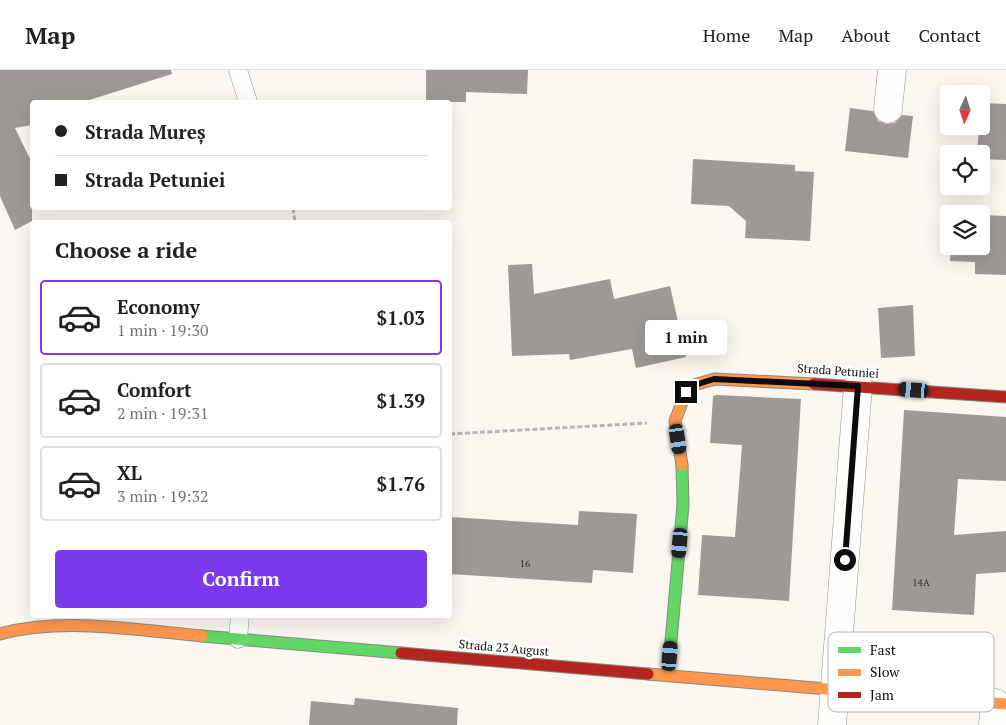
<!DOCTYPE html>
<html lang="en">
<head>
<meta charset="utf-8">
<style>
	:root { --surface:#fff; --page:#f2f2f2; --text:#202124; --muted:#757577; --line:#e0e0e0; --accent:#7c3aed }
	body { margin:0; font-family:"PT Serif",serif; background:var(--page); color:var(--text); height:100vh; display:flex; flex-direction:column; font-size:19px; white-space:nowrap }
	* { box-sizing:border-box; margin:0 }
	p { font-size:16px; color:var(--muted) }
	.icon { flex:none; width:28px; height:28px; fill:none; stroke:currentColor; stroke-width:2; stroke-linecap:round; stroke-linejoin:round }
	.map { position:relative; flex:1; overflow:hidden }
	.details { position:absolute; left:30px; top:150px; width:422px; height:398px; display:flex; flex-direction:column; background:var(--surface); border-radius:5px; box-shadow:0 5px 20px #0002 }
	.details>* { flex:none }
	.top-card { position:absolute; left:30px; top:30px; width:422px; height:110px; border-radius:5px; box-shadow:0 5px 20px #0002; display:grid; align-content:center; height:110px; padding:0 25px; background:var(--surface) }
	.needle { width:32px; rotate:183deg }
	.controls { position:absolute; left:940px; top:15px; display:grid; gap:10px }
	.controls a { display:grid; place-items:center; width:50px; height:50px; border-radius:5px; background:var(--surface); box-shadow:0 5px 20px #0002; font-size:25px }
	.end { position:absolute; width:22px; height:22px; margin:-11px; border:6px solid #0c0c0c; background:#fff; box-shadow:0 0 0 2px #fff }
	.from { border-radius:50% }
	.bubble { position:absolute; height:35px; border-radius:5px; background:var(--surface); box-shadow:0 5px 20px #0002; font-size:16px; font-weight:700; line-height:35px; text-align:center }
	.car { position:absolute; width:15px; height:30px; margin:-15px -8px; border-radius:6px; box-shadow:0 0 4px 1px #0007; background:linear-gradient(#222 24%,#8ab4d8 0 40%,#222 0 76%,#8ab4d8 0 86%,#222 0) }
	.top-card b { display:flex; align-items:center; gap:18px; height:48px; font-size:19px }
	.top-card b+b { border-top:1px solid var(--line) }
	.top-card i { width:12px; height:12px; background:var(--text) }
	ul { padding:0; list-style:none }
	li { display:flex; align-items:center; gap:15px; height:75px; margin:0 10px 8px; padding:0 15px; border:2px solid var(--line); border-radius:5px }
	li div { flex:1 }
	li b { display:block; font-size:19px }
	li em { font-style:normal; font-weight:700 }
	li.current { border-color:var(--accent) }
	li>.icon { width:45px; height:45px; stroke-width:1.5 }
	h2 { padding:0 25px; font-size:22px; line-height:60px }
	.primary-button { display:flex; gap:10px; margin-top:auto; padding:10px 25px }
	.primary-button a { flex:1; height:58px; border-radius:5px; background:var(--accent); color:#fff; font-size:20px; font-weight:700; line-height:58px; text-align:center }
	header { display:flex; align-items:center; gap:30px; box-sizing:border-box; height:70px; padding:0 25px; background:var(--surface); border-bottom:1px solid var(--line) }
	header strong { font-size:24px }
	nav { display:flex; gap:28px; margin-inline-start:auto; font-size:18px }
	.map>svg:first-child { display:block }
	.building { fill:#9d9a96 }
	.lines { fill:none; stroke-linecap:round; stroke-linejoin:round }
	.lane-casing { stroke:#93928f; stroke-width:19 }
	.street-casing { stroke:#93928f; stroke-width:29 }
	.fast-casing { stroke:#8a8885; stroke-width:13 }
	.slow-casing { stroke:#8a8885; stroke-width:13 }
	.jam-casing { stroke:#8a8885; stroke-width:13 }
	.path { stroke:#b7b6b5; stroke-width:3; stroke-dasharray:5 2.5; stroke-linecap:butt }
	.lane { stroke:#fefefd; stroke-width:18 }
	.street { stroke:#fefefd; stroke-width:28 }
	.fast { stroke:#63d668; stroke-width:11 }
	.slow { stroke:#ff974d; stroke-width:11 }
	.jam { stroke:#b3261e; stroke-width:11 }
	.route { stroke:#0c0c0c; stroke-width:6 }
	.labels { text-anchor:middle; stroke-width:5; stroke-linejoin:round; paint-order:stroke }
	.number-label { font-size:10px; fill:#30302e }
	.street-label { font-size:12px; fill:#0c0c0c; stroke:#fff }
	.key { fill:#fff; stroke:#b6b6b6; stroke-width:1 }
	.key-label { font-size:14px; fill:#0c0c0c }
</style>
</head>
<body>
<header>
<strong>Map</strong>
<nav><a>Home</a><a>Map</a><a>About</a><a>Contact</a></nav>
</header>
<div class="map">
<svg width="1006" height="655" viewBox="0 0 1006 655">
	<rect width="100%" height="100%" fill="#faf7f0"/>
	<!-- building -->
	<g class="building">
		<path d="M0,0H171L172,4L83,32H32V55L15,58L32,93V151L15,160L0,126Z"/>
		<path d="M426,0H528L527,24L466,22V32H426Z"/>
		<path d="M981,33L1006,34V90L981,89V84H977L979,56H981Z"/>
		<path d="M850,38L873,41L878,51L886,54L895,53L902,45L913,46L908,88L845,81Z"/>
		<path d="M693,89L795,95V101L814,102L810,171L745,168L746,151L729,136L691,134Z"/>
		<path d="M981,145L1006,146V205L975,204V192L950,191L951,176H981Z"/>
		<path d="M532,194L534,224L610,209L614,229L670,216L686,287L636,298L632,279L570,290L569,284L512,286L508,195Z"/>
		<path d="M913,235L915,286L881,288L878,238Z"/>
		<path d="M717,325L801,329L789,531L698,525L702,465L735,467L742,375L710,373L713,326Z"/>
		<path d="M904,340L1006,347V411L958,409L954,465L1006,461V502L976,504L974,545L892,540Z"/>
		<path d="M579,441L637,444L633,503L593,500L592,513L450,504V447L578,455Z"/>
		<path d="M355,628L458,638L457,655H309L311,631L354,635Z"/>
	</g>
	<g class="lines">
		<defs>
			<g id="lane">
				<path d="M238,0L248,32"/>
				<path d="M238,569L240,545"/>
			</g>
			<g id="street">
				<path d="M888,39L892,0"/>
				<path d="M832,655L858,316"/>
				<path d="M993,655L995,633"/>
			</g>
			<g id="fast">
				<path d="M202,566L401,583"/>
				<path d="M668,605L683,435L682,395"/>
			</g>
			<g id="slow">
				<path d="M682,395L675,351L686,322L697,314L715,309L814,314"/>
				<path d="M0,564C62,547 138,560 202,566"/>
				<path d="M648,604L1006,634"/>
			</g>
			<g id="jam">
				<path d="M814,314L1006,327"/>
				<path d="M401,583L648,604"/>
			</g>
		</defs>
		<!-- lane casing -->
		<use href="#lane" class="lane-casing"/>
		<!-- street casing -->
		<use href="#street" class="street-casing"/>
		<!-- fast casing -->
		<use href="#fast" class="fast-casing"/>
		<!-- slow casing -->
		<use href="#slow" class="slow-casing"/>
		<!-- jam casing -->
		<use href="#jam" class="jam-casing"/>
		<!-- path -->
		<g class="path">
			<path d="M293,138L295,152"/>
			<path d="M450,364L647,353"/>
		</g>
		<!-- lane -->
		<use href="#lane" class="lane"/>
		<!-- street -->
		<use href="#street" class="street"/>
		<!-- fast -->
		<use href="#fast" class="fast"/>
		<!-- slow -->
		<use href="#slow" class="slow"/>
		<!-- jam -->
		<use href="#jam" class="jam"/>
	</g>
	<g class="lines">
		<!-- route -->
		<path class="route" d="M686,322L698,314L714,309L858,316L845,490"/>
	</g>
	<g class="labels">
		<!-- number labels -->
		<g class="number-label">
			<text x="525" y="497">16</text>
			<text x="921" y="516">14A</text>
		</g>
		<!-- street labels -->
		<g class="street-label">
			<text transform="translate(838 301) rotate(4)" y="4">Strada Petuniei</text>
			<text transform="translate(504 578) rotate(5)" y="4">Strada 23 August</text>
		</g>
	</g>
	<!-- legend -->
	<rect x="828" y="562" width="166" height="80" rx="8" class="key"/>
	<rect x="838" y="577" width="23" height="6" fill="#63d668"/>
	<rect x="838" y="599" width="23" height="7" fill="#ff974d"/>
	<rect x="838" y="622" width="23" height="6" fill="#b3261e"/>
	<g class="key-label">
		<text x="870" y="585">Fast</text>
		<text x="870" y="607">Slow</text>
		<text x="870" y="630">Jam</text>
	</g>
</svg>
<div class="controls">
<a><svg class="needle" viewBox="-14 -14 28 28"><path d="M0-13l5 13h-10z" fill="#e53935"/><path d="M0 13l5-13h-10z" fill="#757577"/></svg></a>
<a><svg class="icon" aria-label="locate" viewBox="0 0 24 24"><circle cx="12" cy="12" r="6"/><path d="M12 2v4M12 18v4M2 12h4M18 12h4"/></svg></a>
<a><svg class="icon" aria-label="layers" viewBox="0 0 24 24"><path d="M12 4l9 5-9 5-9-5zM3 14l9 5 9-5"/></svg></a>
</div>
<i class="end from" style="left:845px;top:490px"></i>
<i class="end" style="left:686px;top:322px"></i>
<div class="bubble" style="left:645px;top:250px;width:82px">1 min</div>
<i class="car" style="left:914px;top:320px;rotate:274deg"></i>
<i class="car" style="left:678px;top:369px;rotate:172deg"></i>
<i class="car" style="left:680px;top:473px;rotate:185deg"></i>
<i class="car" style="left:670px;top:586px;rotate:5deg"></i>
<div class="top-card">
<b><i class="from"></i>Strada Mureș</b>
<b><i></i>Strada Petuniei</b>
</div>
<section class="details">
<h2>Choose a ride</h2>
<ul>
<li class="current"><svg class="icon" aria-label="car" viewBox="0 0 24 24"><path d="M5 17H2v-5l4-1 3-4h7l3 4 3 1v5h-3M9 17h6M6 11h13"/><circle cx="7" cy="17" r="2"/><circle cx="17" cy="17" r="2"/></svg><div><b>Economy</b><p>1 min · 19:30</p></div><em>$1.03</em></li>
<li><svg class="icon" aria-label="car" viewBox="0 0 24 24"><path d="M5 17H2v-5l4-1 3-4h7l3 4 3 1v5h-3M9 17h6M6 11h13"/><circle cx="7" cy="17" r="2"/><circle cx="17" cy="17" r="2"/></svg><div><b>Comfort</b><p>2 min · 19:31</p></div><em>$1.39</em></li>
<li><svg class="icon" aria-label="car" viewBox="0 0 24 24"><path d="M5 17H2v-5l4-1 3-4h7l3 4 3 1v5h-3M9 17h6M6 11h13"/><circle cx="7" cy="17" r="2"/><circle cx="17" cy="17" r="2"/></svg><div><b>XL</b><p>3 min · 19:32</p></div><em>$1.76</em></li>
</ul>
<div class="primary-button"><a>Confirm</a></div>
</section>
</div>
</body>
</html>
